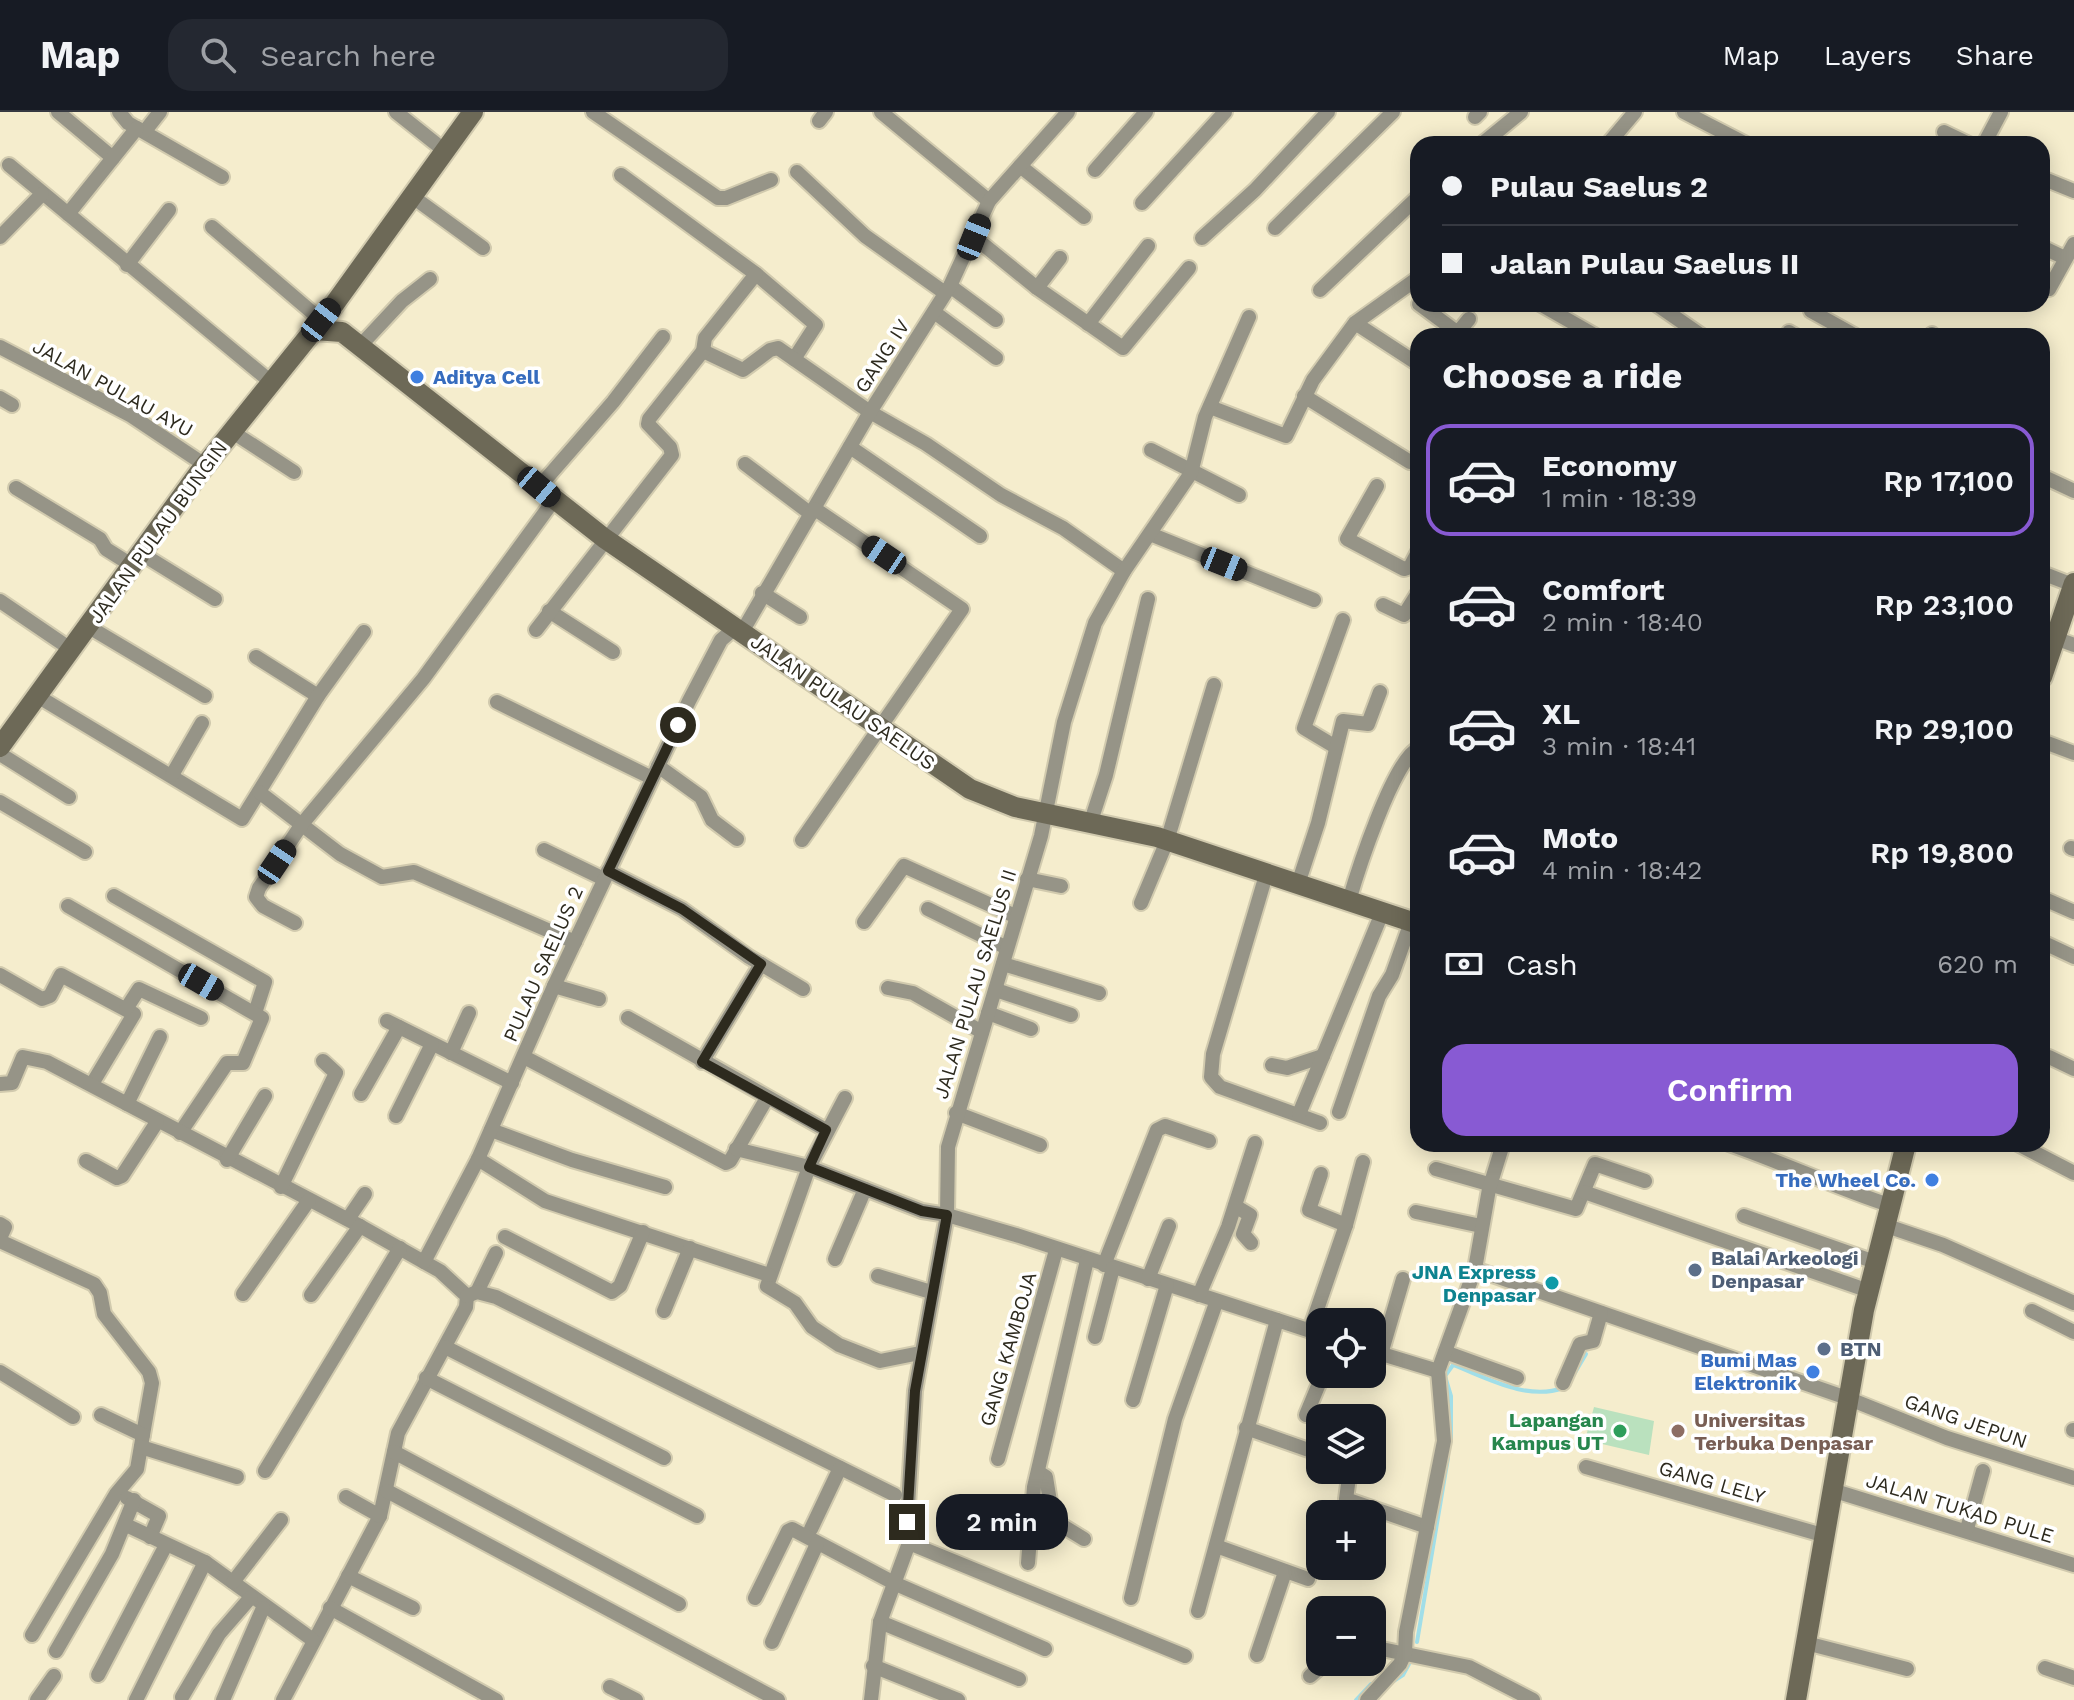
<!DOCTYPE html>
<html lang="en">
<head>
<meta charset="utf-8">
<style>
	:root { --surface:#171b24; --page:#242831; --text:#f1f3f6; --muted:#9ea1a6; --line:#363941; --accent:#885ad3 }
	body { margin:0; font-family:"Work Sans",sans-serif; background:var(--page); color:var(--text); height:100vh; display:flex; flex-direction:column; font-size:30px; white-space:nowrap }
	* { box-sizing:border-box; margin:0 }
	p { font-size:26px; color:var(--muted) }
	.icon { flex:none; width:44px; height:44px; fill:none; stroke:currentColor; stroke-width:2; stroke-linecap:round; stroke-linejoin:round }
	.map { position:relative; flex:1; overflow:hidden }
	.drawer { position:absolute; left:1410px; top:216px; width:640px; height:824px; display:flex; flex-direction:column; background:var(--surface); border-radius:24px; box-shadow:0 4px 20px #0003 }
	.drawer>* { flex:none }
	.top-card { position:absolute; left:1410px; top:24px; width:640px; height:176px; border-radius:24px; box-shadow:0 4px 20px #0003; display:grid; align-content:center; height:176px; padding:0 32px; background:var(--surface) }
	.controls { position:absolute; left:1306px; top:1196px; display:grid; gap:16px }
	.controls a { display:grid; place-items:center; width:80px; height:80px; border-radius:16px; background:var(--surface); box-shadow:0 4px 20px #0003; font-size:40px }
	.end { position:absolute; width:36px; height:36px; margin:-18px; border:10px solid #2d2a1e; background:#fff; box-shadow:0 0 0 4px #fff }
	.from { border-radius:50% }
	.bubble { position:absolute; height:56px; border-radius:24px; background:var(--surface); box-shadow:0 4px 20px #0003; font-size:26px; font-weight:600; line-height:56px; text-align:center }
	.car { position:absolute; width:24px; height:48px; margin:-24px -12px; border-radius:10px; box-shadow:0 0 6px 2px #0007; background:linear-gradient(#222 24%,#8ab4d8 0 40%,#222 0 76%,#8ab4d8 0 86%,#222 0) }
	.top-card b { display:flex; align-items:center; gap:28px; height:76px; font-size:30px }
	.top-card b+b { border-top:2px solid var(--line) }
	.top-card i { width:20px; height:20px; background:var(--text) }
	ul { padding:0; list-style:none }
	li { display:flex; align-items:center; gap:24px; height:112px; margin:0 16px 12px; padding:0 16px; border:4px solid transparent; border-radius:24px }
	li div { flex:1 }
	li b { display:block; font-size:30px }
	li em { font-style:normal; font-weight:600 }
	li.on { border-color:var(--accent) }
	li>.icon { width:72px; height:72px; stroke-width:1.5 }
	h2 { padding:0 32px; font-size:36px; line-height:96px }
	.pay { display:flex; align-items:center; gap:20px; height:88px; padding:0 32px; font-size:30px }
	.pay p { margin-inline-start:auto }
	.primary-button { display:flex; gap:16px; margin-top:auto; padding:16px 32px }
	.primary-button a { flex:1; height:92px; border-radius:24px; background:var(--accent); color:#fff; font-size:32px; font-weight:600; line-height:92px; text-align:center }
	header { display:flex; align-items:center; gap:48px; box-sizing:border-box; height:112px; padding:0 40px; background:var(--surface); border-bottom:2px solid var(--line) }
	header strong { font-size:38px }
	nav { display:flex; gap:44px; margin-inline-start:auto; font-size:28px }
	.search { width:560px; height:72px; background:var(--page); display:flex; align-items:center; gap:20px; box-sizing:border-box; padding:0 28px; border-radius:24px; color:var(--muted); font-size:30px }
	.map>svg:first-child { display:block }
	.green { fill:#bae1be }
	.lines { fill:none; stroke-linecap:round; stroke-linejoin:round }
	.stream { stroke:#a1dee8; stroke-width:4 }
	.street-casing { stroke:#d1caae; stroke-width:18 }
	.secondary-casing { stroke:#d1caae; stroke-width:24 }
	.street { stroke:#969487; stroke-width:14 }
	.secondary { stroke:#6d6957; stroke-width:20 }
	.route { stroke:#2d2a1e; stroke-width:10 }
	.shop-dot { fill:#3f7fe0; stroke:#fff; stroke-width:3 }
	.service-dot { fill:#5c6f8a; stroke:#fff; stroke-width:3 }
	.culture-dot { fill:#0f9aa8; stroke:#fff; stroke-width:3 }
	.leisure-dot { fill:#2e9e5b; stroke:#fff; stroke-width:3 }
	.education-dot { fill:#8d6e63; stroke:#fff; stroke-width:3 }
	.labels { text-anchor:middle; stroke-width:7; stroke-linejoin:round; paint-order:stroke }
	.street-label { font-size:20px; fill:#2d2a1e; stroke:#fff }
	.shop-label { font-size:20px; font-weight:bold; fill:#366cbe; stroke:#fff; text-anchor:end }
	.service-label { font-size:20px; font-weight:bold; fill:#4e5e75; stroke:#fff; text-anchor:start }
	.culture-label { font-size:20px; font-weight:bold; fill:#0d838f; stroke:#fff; text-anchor:end }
	.leisure-label { font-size:20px; font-weight:bold; fill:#27864d; stroke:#fff; text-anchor:end }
	.education-label { font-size:20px; font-weight:bold; fill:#785e54; stroke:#fff; text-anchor:start }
</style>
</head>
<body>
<header>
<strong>Map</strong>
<div class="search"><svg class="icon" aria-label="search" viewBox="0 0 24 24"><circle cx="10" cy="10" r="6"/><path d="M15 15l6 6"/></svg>Search here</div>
<nav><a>Map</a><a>Layers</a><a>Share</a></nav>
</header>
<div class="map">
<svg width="2074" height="1588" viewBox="0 0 2074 1588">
	<rect width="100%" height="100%" fill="#f5edcd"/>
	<!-- green -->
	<path class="green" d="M1594,1295L1654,1309L1649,1343L1585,1328Z"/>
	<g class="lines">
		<!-- stream -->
		<g class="stream">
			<path d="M1573,1264L1586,1242"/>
			<path d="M1451,1329V1284L1445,1264L1453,1253C1487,1266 1527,1289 1563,1276"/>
			<path d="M1417,1530L1448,1346"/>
			<path d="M1392,1570L1403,1563L1409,1552"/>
			<path d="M1356,1588L1371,1572"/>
		</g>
		<defs>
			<g id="street">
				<path d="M58,0L113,46"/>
				<path d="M119,0L128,11L222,65"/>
				<path d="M396,0L445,39"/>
				<path d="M593,0L718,86H726L771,68"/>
				<path d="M881,0L989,89"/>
				<path d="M1684,0L1746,32"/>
				<path d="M1475,5L1480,0"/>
				<path d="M819,9L826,0"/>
				<path d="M145,19L160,0"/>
				<path d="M1944,20L1969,32"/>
				<path d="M1482,32L1521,0"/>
				<path d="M1608,32L1635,0"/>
				<path d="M1984,32L2001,0"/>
				<path d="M9,53L271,270"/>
				<path d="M1020,54L1084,105"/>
				<path d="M1095,58L1146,0"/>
				<path d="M797,60L865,124L945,181"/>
				<path d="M621,63L756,162L816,213L794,247"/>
				<path d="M2042,66L2074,79"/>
				<path d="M413,85L483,136"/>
				<path d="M1142,91L1225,0"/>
				<path d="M68,102L137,16"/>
				<path d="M212,115L321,208"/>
				<path d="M1275,116L1393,0"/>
				<path d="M0,125L42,82"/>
				<path d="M974,125L1037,176L1123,236L1189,156"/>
				<path d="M1202,126L1255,78L1328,0"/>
				<path d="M2042,135L2065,146"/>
				<path d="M127,153L169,98"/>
				<path d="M950,174L996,208"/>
				<path d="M1037,176L1060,146"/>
				<path d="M2042,177H2049L2074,132"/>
				<path d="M1320,178L1418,85"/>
				<path d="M1419,192L1454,218H1460L1469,207"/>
				<path d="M1540,192L1596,224"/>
				<path d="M1656,192L1702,224"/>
				<path d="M1811,199L1856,224"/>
				<path d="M934,200L996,246"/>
				<path d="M1355,211L1418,252"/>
				<path d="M1088,212L1148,134"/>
				<path d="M1787,224L1789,220L1796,224"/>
				<path d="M1931,224L1932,222"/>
				<path d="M360,234L402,189L430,167"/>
				<path d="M0,235L130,303L205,353"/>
				<path d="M703,239L743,258L770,238L778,236L870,300L926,332L1001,383L1063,416L1124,459"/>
				<path d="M1304,284L1410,350"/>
				<path d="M0,286L12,293"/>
				<path d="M1210,295L1286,324L1313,268L1355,211L1418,166"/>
				<path d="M231,319L294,360"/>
				<path d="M850,335L980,424"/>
				<path d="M1151,338L1239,383"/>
				<path d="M745,352L811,402"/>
				<path d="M2042,364L2074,379"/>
				<path d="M1377,374L1347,427L1404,457L1410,455L1418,440"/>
				<path d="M539,375L613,290L663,225"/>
				<path d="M16,376L100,427L106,437L133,454"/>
				<path d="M1150,422L1314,488"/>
				<path d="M142,442L215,487"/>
				<path d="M2042,461L2073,473"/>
				<path d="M762,481L800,505"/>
				<path d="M0,489L72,538"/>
				<path d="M1383,493L1404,503L1418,481"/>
				<path d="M549,499L613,540"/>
				<path d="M89,515L205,584"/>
				<path d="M536,518L672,343L670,335L648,312L649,307L703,239L705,226L756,162"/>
				<path d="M742,520L870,300L950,174L989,89L1068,0"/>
				<path d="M2055,526L2074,533"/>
				<path d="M256,545L318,584"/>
				<path d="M39,585L242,707L318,584L364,520"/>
				<path d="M497,590L652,666"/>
				<path d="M2042,629L2074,641"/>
				<path d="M1334,634L1304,616L1343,508"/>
				<path d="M0,642L69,685"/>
				<path d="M658,654L701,685L712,708L737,727"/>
				<path d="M172,663L202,611"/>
				<path d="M259,680L340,742L382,765L414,760L575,830"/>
				<path d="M0,690L85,740"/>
				<path d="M1091,709L1106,663L1148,487"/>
				<path d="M802,728L962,497L815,397"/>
				<path d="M2071,736L2074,737"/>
				<path d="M544,738L604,767"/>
				<path d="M608,759L682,797L749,845L803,877"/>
				<path d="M1266,763L1213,942L1211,965L1220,975L1320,1011"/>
				<path d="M1027,767L1061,774"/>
				<path d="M1298,772L1318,711L1343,609L1368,612L1380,580"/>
				<path d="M114,784L265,870L255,901"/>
				<path d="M2042,786L2074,800"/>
				<path d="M1349,789C1357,761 1394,646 1418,637"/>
				<path d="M1141,791L1167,729L1214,573"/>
				<path d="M68,794L262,906L243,951H227L180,1021"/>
				<path d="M928,797L1007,836"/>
				<path d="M864,810L904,754L1015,804"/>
				<path d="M295,811L263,794L256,785L259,776L302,712L423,567L554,388"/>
				<path d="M2042,830L2074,845"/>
				<path d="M1003,852L1099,881"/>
				<path d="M0,863L42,887L50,884L61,863L134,902L92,972"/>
				<path d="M554,874L599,887"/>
				<path d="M888,876L913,881L982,920"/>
				<path d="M996,878L1071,903"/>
				<path d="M126,897L139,877L201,906"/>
				<path d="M988,901L1031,917"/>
				<path d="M628,906L826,1018"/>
				<path d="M387,909L512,971"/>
				<path d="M451,941L469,901"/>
				<path d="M524,945L726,1051L730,1049L767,986"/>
				<path d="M2049,945L2074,957"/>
				<path d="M702,950L761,852"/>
				<path d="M1272,953L1287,956L1323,944"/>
				<path d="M0,972L12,971L23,945L47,950L360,1114L440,1159L467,1184L466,1195L398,1321L380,1404L283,1588"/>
				<path d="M361,982L399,915"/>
				<path d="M845,986L809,1055L767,1174L795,1191L812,1215L839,1233L880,1249L920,1241"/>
				<path d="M127,992L160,925"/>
				<path d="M1339,1000L1379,884L1392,863L1411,810"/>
				<path d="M956,1001L1040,1033"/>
				<path d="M1299,1002L1382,801"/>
				<path d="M396,1004L432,932"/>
				<path d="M491,1018L572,1048L665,1075"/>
				<path d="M1729,1032C1784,1051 1834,1075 1889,1093"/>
				<path d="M2018,1032L2074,1061"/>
				<path d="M736,1037L809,1055L922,1099L947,1103L1016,1123L1320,1222"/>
				<path d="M478,1047L545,1089L769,1163"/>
				<path d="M227,1048L265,984"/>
				<path d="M86,1049L117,1066L122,1064L157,1010"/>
				<path d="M1436,1057L1576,1097L1595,1052L1645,1069"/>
				<path d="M1321,1062L1309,1098L1346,1113"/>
				<path d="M281,1075L336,961L323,949"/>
				<path d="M1584,1080L1869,1179"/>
				<path d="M1235,1094L1250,1103L1243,1122L1251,1131"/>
				<path d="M1416,1100L1481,1114"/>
				<path d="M1744,1104L1875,1150"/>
				<path d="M348,1107L365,1082"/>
				<path d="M0,1112L5,1115L0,1126"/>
				<path d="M1884,1113L1943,1133L2074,1191"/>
				<path d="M505,1125L612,1180L620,1174L643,1120"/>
				<path d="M0,1129L94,1172L100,1181L104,1202L149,1260L152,1271L137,1357L116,1382L32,1523"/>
				<path d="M835,1147L865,1077"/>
				<path d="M424,1150L478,1047L554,874L689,589L721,528L736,515"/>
				<path d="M1104,1153L1157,1018L1165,1014L1209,1029"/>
				<path d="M1475,1157L1847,1286L1947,1326L2074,1366"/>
				<path d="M878,1164L931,1180"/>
				<path d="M1148,1167L1169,1114"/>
				<path d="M477,1180L496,1141"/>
				<path d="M243,1182L309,1088"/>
				<path d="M311,1183L360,1114"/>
				<path d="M1199,1183L1228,1115L1255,1031"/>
				<path d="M467,1184L477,1180L496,1185L895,1383"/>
				<path d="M664,1199L690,1136"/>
				<path d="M2032,1199L2074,1220"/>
				<path d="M1310,1218L1346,1113L1363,1050"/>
				<path d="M1095,1225L1113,1156"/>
				<path d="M445,1235L664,1346"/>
				<path d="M1372,1239L1438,1259"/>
				<path d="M1445,1240L1517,1266"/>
				<path d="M1381,1242L1403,1167"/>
				<path d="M0,1260L73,1305"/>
				<path d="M426,1266L697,1404"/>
				<path d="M1563,1271L1580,1232L1593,1229L1601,1201"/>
				<path d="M1133,1288L1167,1173"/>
				<path d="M101,1303L143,1323"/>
				<path d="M1306,1303L1323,1262"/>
				<path d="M1246,1316L1320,1342"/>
				<path d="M2073,1318H2074"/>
				<path d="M141,1335L237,1365"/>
				<path d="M394,1340L679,1492"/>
				<path d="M998,1347L1056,1138"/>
				<path d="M1586,1355L1826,1424"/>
				<path d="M1350,1358L1346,1387L1427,1415"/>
				<path d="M265,1359L400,1136"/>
				<path d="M1038,1360L1046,1365L1053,1408L1084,1427"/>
				<path d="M387,1379L778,1588"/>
				<path d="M1835,1379L2074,1453"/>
				<path d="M346,1385L380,1404"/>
				<path d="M127,1386L159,1404L150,1425"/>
				<path d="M126,1413L205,1450L313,1528"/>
				<path d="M811,1417L840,1356"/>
				<path d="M1967,1417L1983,1359"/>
				<path d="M909,1431L1185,1544"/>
				<path d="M1216,1434L1308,1467"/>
				<path d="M1028,1451L1034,1375L1087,1148"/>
				<path d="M348,1464L413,1496"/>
				<path d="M233,1470L281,1408"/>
				<path d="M755,1486L788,1419L792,1417L896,1472L1045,1537"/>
				<path d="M1131,1486L1175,1307L1216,1191"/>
				<path d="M330,1496L496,1588"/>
				<path d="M1198,1499L1277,1208"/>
				<path d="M880,1510L1019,1567"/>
				<path d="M772,1530L817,1432"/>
				<path d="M1806,1531L1907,1557"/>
				<path d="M1372,1535L1469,1555L1533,1588"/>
				<path d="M56,1539L112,1442L134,1388"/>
				<path d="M1257,1543L1285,1460"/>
				<path d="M873,1554L958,1588"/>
				<path d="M2045,1556L2074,1566"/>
				<path d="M98,1563L166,1433"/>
				<path d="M1310,1564L1326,1550"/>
				<path d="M610,1575L636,1588"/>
				<path d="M182,1585L219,1522L251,1485"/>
				<path d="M37,1588L54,1564"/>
				<path d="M136,1588L205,1450"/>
				<path d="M223,1588L263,1496"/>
				<path d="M871,1588L880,1510L909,1431L907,1410L915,1279L947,1103L948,1035L1041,724L1064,610L1095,511L1124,459L1191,361L1205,305L1249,205"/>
				<path d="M1367,1588L1400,1552L1405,1541L1406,1520L1444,1329L1438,1259L1475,1157L1489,1077L1503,1032"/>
			</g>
			<g id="secondary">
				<path d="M314,218L342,220L604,426L970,677L1015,695L1157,725L1418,812"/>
				<path d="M2042,565L2074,471"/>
				<path d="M0,635L198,362L333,194L473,0"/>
				<path d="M1796,1588L1864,1198L1906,1032"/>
			</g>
		</defs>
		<!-- street casing -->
		<use href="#street" class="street-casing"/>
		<!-- secondary casing -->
		<use href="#secondary" class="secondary-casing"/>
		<!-- street -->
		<use href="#street" class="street"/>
		<!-- secondary -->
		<use href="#secondary" class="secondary"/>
	</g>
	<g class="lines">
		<!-- route -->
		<path class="route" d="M678,613L608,759L682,797L761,852L702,950L826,1018L809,1055L922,1099L947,1103L915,1279L907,1410"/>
	</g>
	<!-- markers -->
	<g class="shop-dot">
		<circle cx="417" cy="265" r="8"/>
		<circle cx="1932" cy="1068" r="8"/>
		<circle cx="1813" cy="1260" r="8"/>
	</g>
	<g class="service-dot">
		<circle cx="1695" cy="1158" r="8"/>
		<circle cx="1824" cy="1237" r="8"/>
	</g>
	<circle class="culture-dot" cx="1552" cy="1171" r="8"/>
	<circle class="leisure-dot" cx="1620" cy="1319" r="8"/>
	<circle class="education-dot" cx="1678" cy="1319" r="8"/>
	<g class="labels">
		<!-- street labels -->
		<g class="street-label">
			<text transform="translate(882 244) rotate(-57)" y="7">GANG IV</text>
			<text transform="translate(113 276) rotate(29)" y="7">JALAN PULAU AYU</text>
			<text transform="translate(158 420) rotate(-54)" y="7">JALAN PULAU BUNGIN</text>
			<text transform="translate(843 590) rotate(35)" y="7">JALAN PULAU SAELUS</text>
			<text transform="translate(543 852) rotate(-66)" y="7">PULAU SAELUS 2</text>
			<text transform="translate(975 872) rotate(-73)" y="7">JALAN PULAU SAELUS II</text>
			<text transform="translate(1008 1237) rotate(-74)" y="7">GANG KAMBOJA</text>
			<text transform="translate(1966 1309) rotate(19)" y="7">GANG JEPUN</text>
			<text transform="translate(1712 1370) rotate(16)" y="7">GANG LELY</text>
			<text transform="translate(1960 1396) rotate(17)" y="7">JALAN TUKAD PULE</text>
		</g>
		<!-- shop labels -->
		<g class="shop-label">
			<text x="433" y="272" text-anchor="start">Aditya Cell</text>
			<text x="1916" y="1075">The Wheel Co.</text>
			<text x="1797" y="1255">Bumi Mas<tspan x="1797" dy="23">Elektronik</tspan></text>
		</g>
		<!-- service labels -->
		<g class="service-label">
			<text x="1711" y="1153">Balai Arkeologi<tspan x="1711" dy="23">Denpasar</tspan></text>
			<text x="1840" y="1244">BTN</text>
		</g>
		<!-- culture labels -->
		<g class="culture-label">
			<text x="1536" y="1167">JNA Express<tspan x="1536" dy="23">Denpasar</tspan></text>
		</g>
		<!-- leisure labels -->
		<g class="leisure-label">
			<text x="1604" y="1315">Lapangan<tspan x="1604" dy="23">Kampus UT</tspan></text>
		</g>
		<!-- education labels -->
		<g class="education-label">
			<text x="1694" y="1315">Universitas<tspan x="1694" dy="23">Terbuka Denpasar</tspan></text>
		</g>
	</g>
</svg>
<div class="controls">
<a><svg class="icon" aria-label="locate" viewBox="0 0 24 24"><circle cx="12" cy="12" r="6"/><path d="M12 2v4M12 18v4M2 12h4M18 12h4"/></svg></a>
<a><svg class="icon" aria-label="layers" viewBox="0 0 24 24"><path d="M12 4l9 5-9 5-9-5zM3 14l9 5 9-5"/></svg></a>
<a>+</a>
<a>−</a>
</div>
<i class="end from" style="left:678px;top:613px"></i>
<i class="end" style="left:907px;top:1410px"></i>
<div class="bubble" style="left:936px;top:1382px;width:132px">2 min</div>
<i class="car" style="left:974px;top:125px;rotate:22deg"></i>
<i class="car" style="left:321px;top:208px;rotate:38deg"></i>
<i class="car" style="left:539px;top:375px;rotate:130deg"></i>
<i class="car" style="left:884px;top:443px;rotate:304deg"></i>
<i class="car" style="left:1224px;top:452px;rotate:112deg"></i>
<i class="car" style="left:277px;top:750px;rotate:34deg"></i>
<i class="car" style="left:201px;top:870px;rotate:120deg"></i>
<div class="top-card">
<b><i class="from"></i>Pulau Saelus 2</b>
<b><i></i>Jalan Pulau Saelus II</b>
</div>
<section class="drawer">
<h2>Choose a ride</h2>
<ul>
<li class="on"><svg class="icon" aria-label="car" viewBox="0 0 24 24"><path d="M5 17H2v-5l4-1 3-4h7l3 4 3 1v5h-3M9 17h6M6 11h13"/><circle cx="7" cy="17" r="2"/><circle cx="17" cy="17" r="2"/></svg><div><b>Economy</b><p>1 min · 18:39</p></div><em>Rp 17,100</em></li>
<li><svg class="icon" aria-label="car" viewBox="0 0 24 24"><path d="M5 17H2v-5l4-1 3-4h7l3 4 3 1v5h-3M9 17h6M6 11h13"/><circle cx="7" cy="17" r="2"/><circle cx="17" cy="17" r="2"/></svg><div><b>Comfort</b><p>2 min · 18:40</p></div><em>Rp 23,100</em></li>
<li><svg class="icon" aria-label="car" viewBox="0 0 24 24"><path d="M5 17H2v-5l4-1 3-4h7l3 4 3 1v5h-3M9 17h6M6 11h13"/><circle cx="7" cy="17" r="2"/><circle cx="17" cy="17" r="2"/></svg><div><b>XL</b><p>3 min · 18:41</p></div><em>Rp 29,100</em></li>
<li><svg class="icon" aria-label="car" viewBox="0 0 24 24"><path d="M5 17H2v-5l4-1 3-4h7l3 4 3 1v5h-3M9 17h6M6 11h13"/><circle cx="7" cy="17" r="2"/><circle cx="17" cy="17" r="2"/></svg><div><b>Moto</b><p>4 min · 18:42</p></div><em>Rp 19,800</em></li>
</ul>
<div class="pay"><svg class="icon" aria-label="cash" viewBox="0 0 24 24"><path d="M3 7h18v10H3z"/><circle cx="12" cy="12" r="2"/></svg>Cash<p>620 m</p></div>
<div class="primary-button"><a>Confirm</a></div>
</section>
</div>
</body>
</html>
